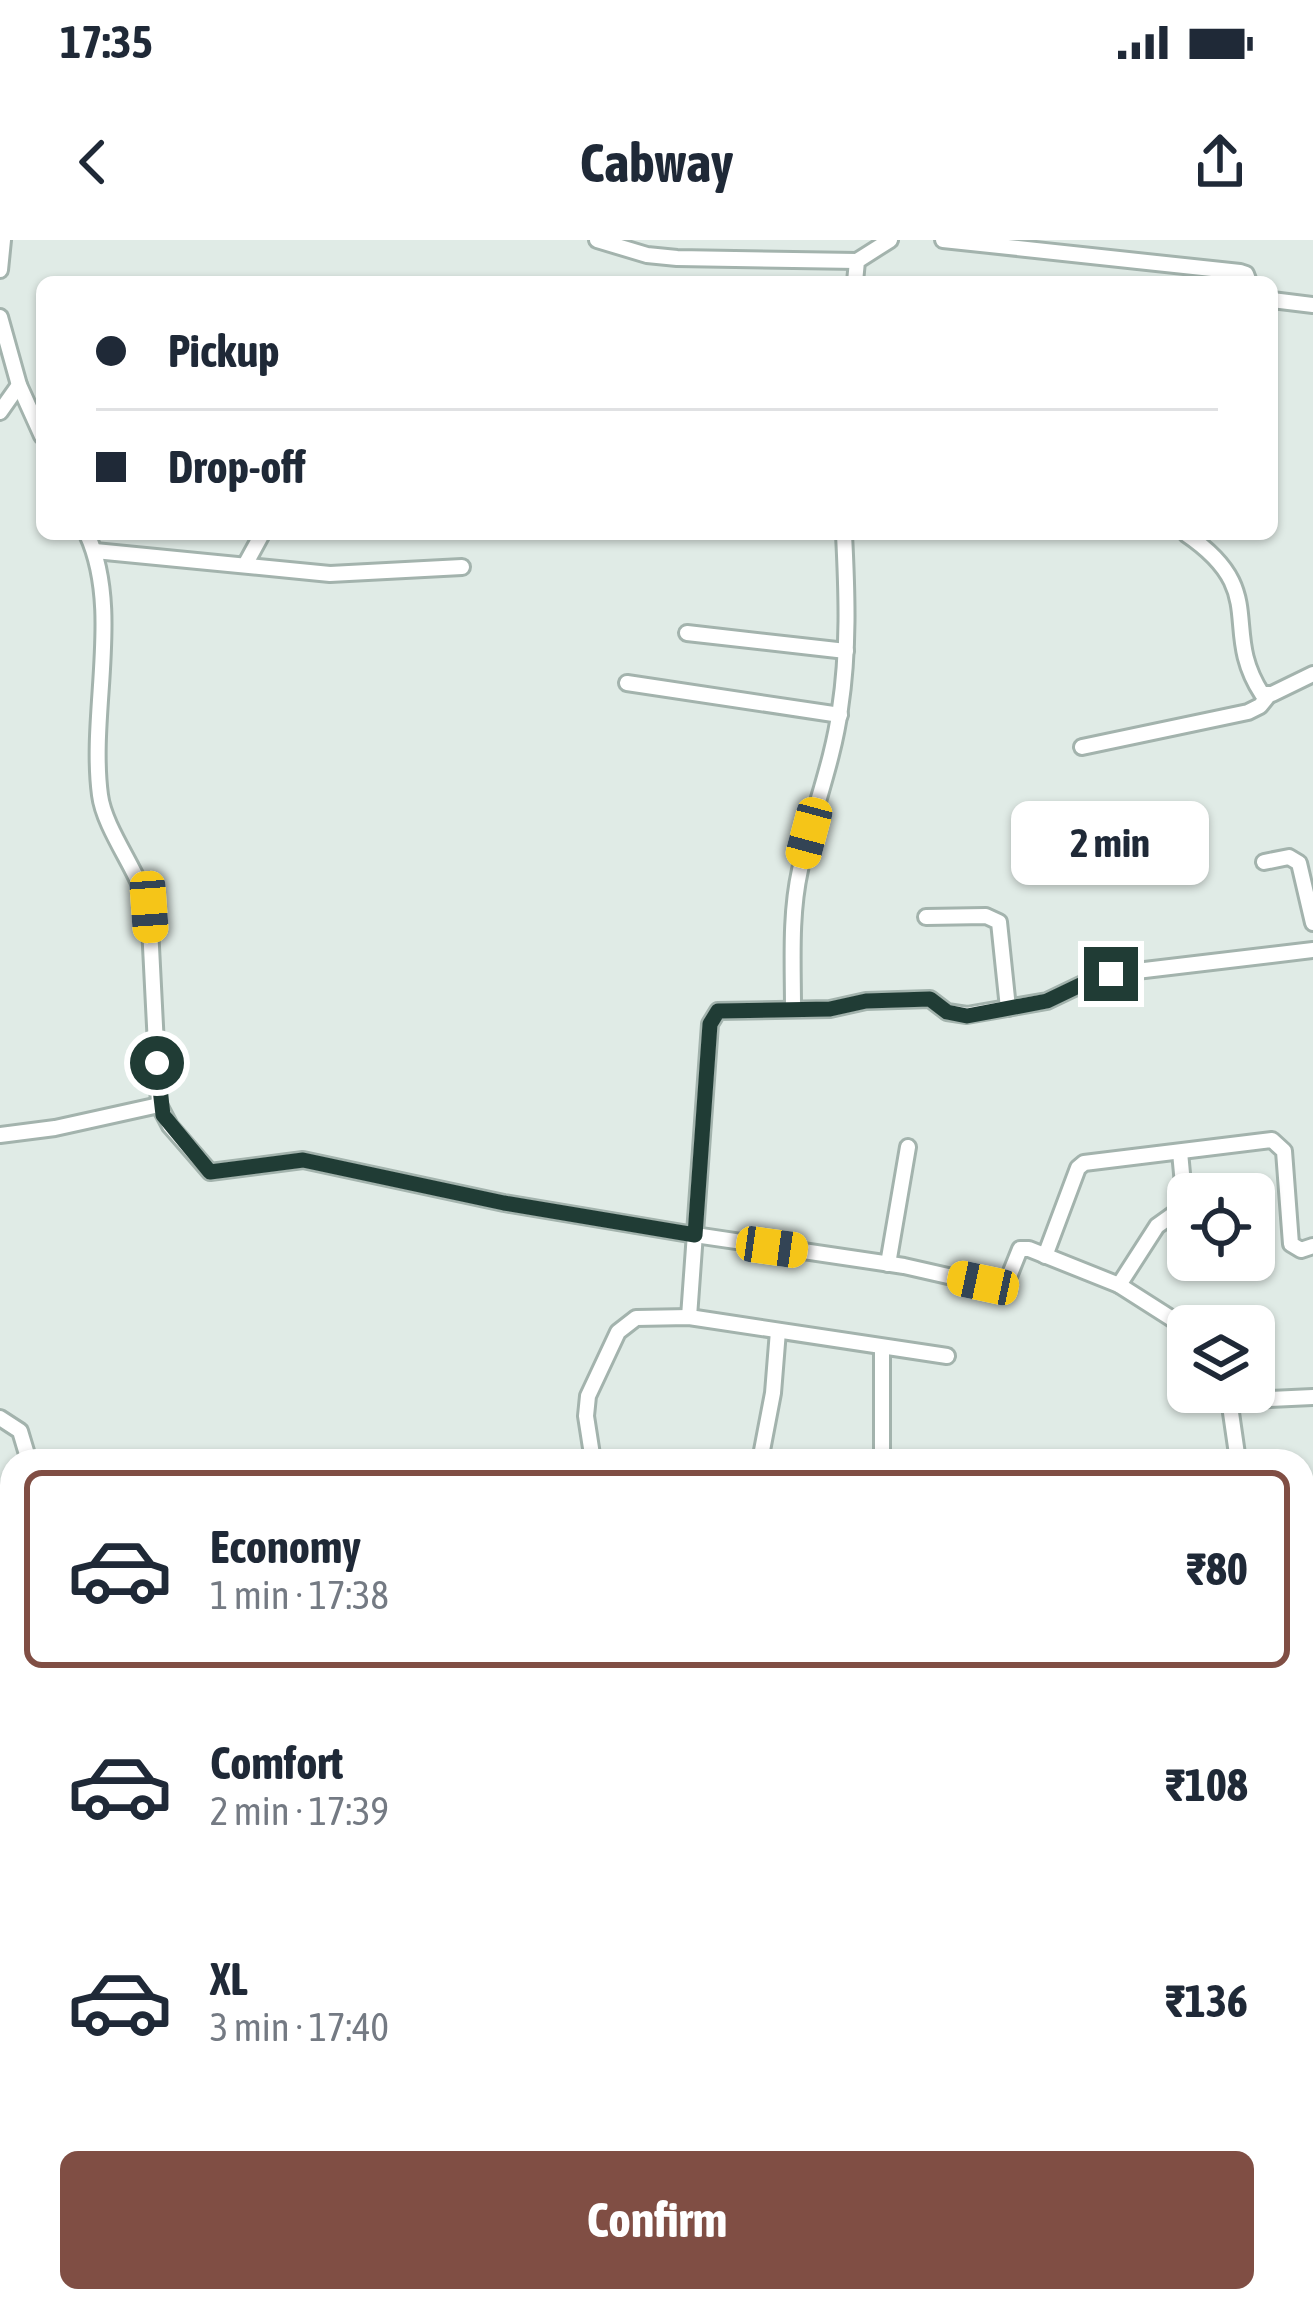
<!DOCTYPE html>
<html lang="en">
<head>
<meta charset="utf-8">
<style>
	:root { --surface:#fff; --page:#f6f6f7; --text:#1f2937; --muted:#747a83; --line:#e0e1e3; --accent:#804e44 }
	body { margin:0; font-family:"Asap Condensed",sans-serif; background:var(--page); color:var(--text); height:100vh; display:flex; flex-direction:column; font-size:45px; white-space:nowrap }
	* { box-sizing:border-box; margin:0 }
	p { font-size:39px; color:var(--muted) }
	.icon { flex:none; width:66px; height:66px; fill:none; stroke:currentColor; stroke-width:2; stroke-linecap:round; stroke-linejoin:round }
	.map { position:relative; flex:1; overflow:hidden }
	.side { position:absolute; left:0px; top:1209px; width:1314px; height:864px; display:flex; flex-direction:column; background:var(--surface); border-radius:36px 36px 0 0; box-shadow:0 3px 9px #0004 }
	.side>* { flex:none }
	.hud { position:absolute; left:36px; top:36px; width:1242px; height:264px; border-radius:18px; box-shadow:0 3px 9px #0004; display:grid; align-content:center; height:264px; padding:0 60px; background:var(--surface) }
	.fabs { position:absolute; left:1167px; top:933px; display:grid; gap:24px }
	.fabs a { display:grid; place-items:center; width:108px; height:108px; border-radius:18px; background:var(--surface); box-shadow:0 3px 9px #0004; font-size:60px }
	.end { position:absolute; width:54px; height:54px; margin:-27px; border:15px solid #203c35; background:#fff; box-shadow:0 0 0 6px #fff }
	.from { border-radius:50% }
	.bubble { position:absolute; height:84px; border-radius:18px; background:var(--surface); box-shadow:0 3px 9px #0004; font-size:39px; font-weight:700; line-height:84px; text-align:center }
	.car { position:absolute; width:36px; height:72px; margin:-36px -18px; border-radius:15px; box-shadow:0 0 9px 3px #0007; background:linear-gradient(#f5c518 24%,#345 0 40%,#f5c518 0 76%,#345 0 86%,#f5c518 0) }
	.hud b { display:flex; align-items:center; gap:42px; height:114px; font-size:45px }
	.hud b+b { border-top:3px solid var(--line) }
	.hud i { width:30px; height:30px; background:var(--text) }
	ul { padding:21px 0 0; list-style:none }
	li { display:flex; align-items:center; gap:36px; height:198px; margin:0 24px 18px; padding:0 36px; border:6px solid transparent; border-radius:18px }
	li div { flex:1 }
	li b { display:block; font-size:45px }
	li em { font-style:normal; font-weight:700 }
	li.selected { border-color:var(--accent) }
	li>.icon { width:108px; height:108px; stroke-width:1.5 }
	.primary-button { display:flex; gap:24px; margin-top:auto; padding:24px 60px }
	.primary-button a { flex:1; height:138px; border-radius:18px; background:var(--accent); color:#fff; font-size:48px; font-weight:700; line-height:138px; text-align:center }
	.status { display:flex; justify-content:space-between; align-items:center; height:84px; padding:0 60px; background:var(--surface); direction:ltr }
	.status svg { height:33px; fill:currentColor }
	header { display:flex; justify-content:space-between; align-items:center; height:156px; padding:0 60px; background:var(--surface); font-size:54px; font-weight:700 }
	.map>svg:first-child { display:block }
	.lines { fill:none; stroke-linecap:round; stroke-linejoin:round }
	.lane-casing { stroke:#a3b3ad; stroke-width:14 }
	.street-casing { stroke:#a3b3ad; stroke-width:20 }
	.lane { stroke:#fff; stroke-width:8 }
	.street { stroke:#fff; stroke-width:14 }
	.route { stroke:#203c35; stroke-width:15 }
</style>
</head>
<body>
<div class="status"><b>17:35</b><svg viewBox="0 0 49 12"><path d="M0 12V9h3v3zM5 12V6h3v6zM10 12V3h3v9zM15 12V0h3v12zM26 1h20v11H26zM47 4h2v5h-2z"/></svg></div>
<header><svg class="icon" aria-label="back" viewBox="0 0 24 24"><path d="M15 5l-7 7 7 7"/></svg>Cabway<svg class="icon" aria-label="share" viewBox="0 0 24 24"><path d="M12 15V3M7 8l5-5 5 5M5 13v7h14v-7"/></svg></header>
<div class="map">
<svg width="1313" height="2073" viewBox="0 0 1313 2073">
	<rect width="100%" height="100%" fill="#e0ebe6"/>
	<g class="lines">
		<defs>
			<path id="lane" d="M505,2073L506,2061"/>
			<g id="street">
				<path d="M597,0L647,15L677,18L857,21"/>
				<path d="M943,0L1240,32L1246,34L1249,42"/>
				<path d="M0,30L3,0"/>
				<path d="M855,42L857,21L890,0"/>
				<path d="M1272,60L1313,65"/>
				<path d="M0,77L19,145L42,196"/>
				<path d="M0,172L19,145"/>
				<path d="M87,294C122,370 89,472 100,555C104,588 138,631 149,667L159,865L170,886L210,932L303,920L504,963L695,995L904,1026L983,1044L1008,1039L1020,1009H1029L1119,1045L1188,1089"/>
				<path d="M1186,294C1271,352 1219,388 1262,454H1272L1313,434"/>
				<path d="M95,311L330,334L462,327"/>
				<path d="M245,325L262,294"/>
				<path d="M687,393L846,411"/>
				<path d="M627,443L840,475"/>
				<path d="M1082,507L1248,472L1260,466L1268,456"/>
				<path d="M1264,622L1289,617L1299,623L1313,683"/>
				<path d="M926,677L986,676L999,682L1008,768"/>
				<path d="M793,768C793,723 790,675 800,630C811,576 833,523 840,469C849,410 847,353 844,294"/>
				<path d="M0,895L55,888L159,865"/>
				<path d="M1045,1016L1078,928L1084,923L1272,900L1284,911L1291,1004L1301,1010L1313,1006"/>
				<path d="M888,1024L908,907"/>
				<path d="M1119,1045L1157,986L1185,966L1180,912"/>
				<path d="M689,1077L710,784L718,771L830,769L866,761L930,759L947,772L967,775L1047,761L1095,738L1111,734L1313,710"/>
				<path d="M882,1107V1221"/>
				<path d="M1228,1152L1238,1221"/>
				<path d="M1230,1161L1313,1157"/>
				<path d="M0,1178L20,1191L29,1221"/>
				<path d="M593,1221L586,1176L588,1156L618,1092L636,1078L689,1077L947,1116"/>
				<path d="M760,1221L773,1153L778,1091"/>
				<path d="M1302,1323L1313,1319"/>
				<path d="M0,1515L12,1464"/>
				<path d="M1302,1515L1313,1516"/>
				<path d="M1302,1725L1313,1728"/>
				<path d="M0,1753L12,1815"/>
				<path d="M0,1889H12"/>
				<path d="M0,1927L12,1915"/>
				<path d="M1302,1938L1313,1943"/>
				<path d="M639,2061L643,2073"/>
				<path d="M1060,2061L1078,2073"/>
				<path d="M826,2073L836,2061"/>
				<path d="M1039,2073L1041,2061"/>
				<path d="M1093,2073L1095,2061"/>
			</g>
		</defs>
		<!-- lane casing -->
		<use href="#lane" class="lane-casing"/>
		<!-- street casing -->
		<use href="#street" class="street-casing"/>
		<!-- lane -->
		<use href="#lane" class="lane"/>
		<!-- street -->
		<use href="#street" class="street"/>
	</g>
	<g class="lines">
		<!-- route -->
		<path class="route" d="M157,823L163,875L210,932L303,920L504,963L695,995L710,784L718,771L830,769L866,761L930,759L947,772L967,776L1047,761L1095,738L1111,734"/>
	</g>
</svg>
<div class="fabs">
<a><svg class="icon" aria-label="locate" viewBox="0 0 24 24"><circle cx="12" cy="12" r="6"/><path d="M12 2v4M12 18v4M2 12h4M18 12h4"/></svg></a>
<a><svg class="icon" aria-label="layers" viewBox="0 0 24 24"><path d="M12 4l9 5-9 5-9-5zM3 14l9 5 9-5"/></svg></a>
</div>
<i class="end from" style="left:157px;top:823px"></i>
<i class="end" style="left:1111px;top:734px"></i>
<div class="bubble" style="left:1011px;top:561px;width:198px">2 min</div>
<i class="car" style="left:809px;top:593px;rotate:195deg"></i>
<i class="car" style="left:149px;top:667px;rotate:176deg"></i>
<i class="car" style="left:772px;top:1007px;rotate:98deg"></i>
<i class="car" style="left:983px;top:1043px;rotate:282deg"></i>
<div class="hud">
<b><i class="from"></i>Pickup</b>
<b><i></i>Drop-off</b>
</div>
<section class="side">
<ul>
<li class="selected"><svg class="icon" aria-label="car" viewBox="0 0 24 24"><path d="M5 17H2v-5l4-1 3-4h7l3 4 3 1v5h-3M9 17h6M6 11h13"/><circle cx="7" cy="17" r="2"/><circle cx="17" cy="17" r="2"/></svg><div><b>Economy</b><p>1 min · 17:38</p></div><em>₹80</em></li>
<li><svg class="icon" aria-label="car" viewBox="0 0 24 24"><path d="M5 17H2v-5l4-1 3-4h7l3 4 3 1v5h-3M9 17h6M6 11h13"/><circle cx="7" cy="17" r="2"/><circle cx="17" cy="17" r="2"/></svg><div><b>Comfort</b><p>2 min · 17:39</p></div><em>₹108</em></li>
<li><svg class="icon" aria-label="car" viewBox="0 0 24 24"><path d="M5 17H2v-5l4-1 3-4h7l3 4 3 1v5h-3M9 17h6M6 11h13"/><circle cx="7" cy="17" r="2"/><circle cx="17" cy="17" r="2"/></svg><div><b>XL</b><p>3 min · 17:40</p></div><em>₹136</em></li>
</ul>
<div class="primary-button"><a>Confirm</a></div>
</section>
</div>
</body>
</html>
